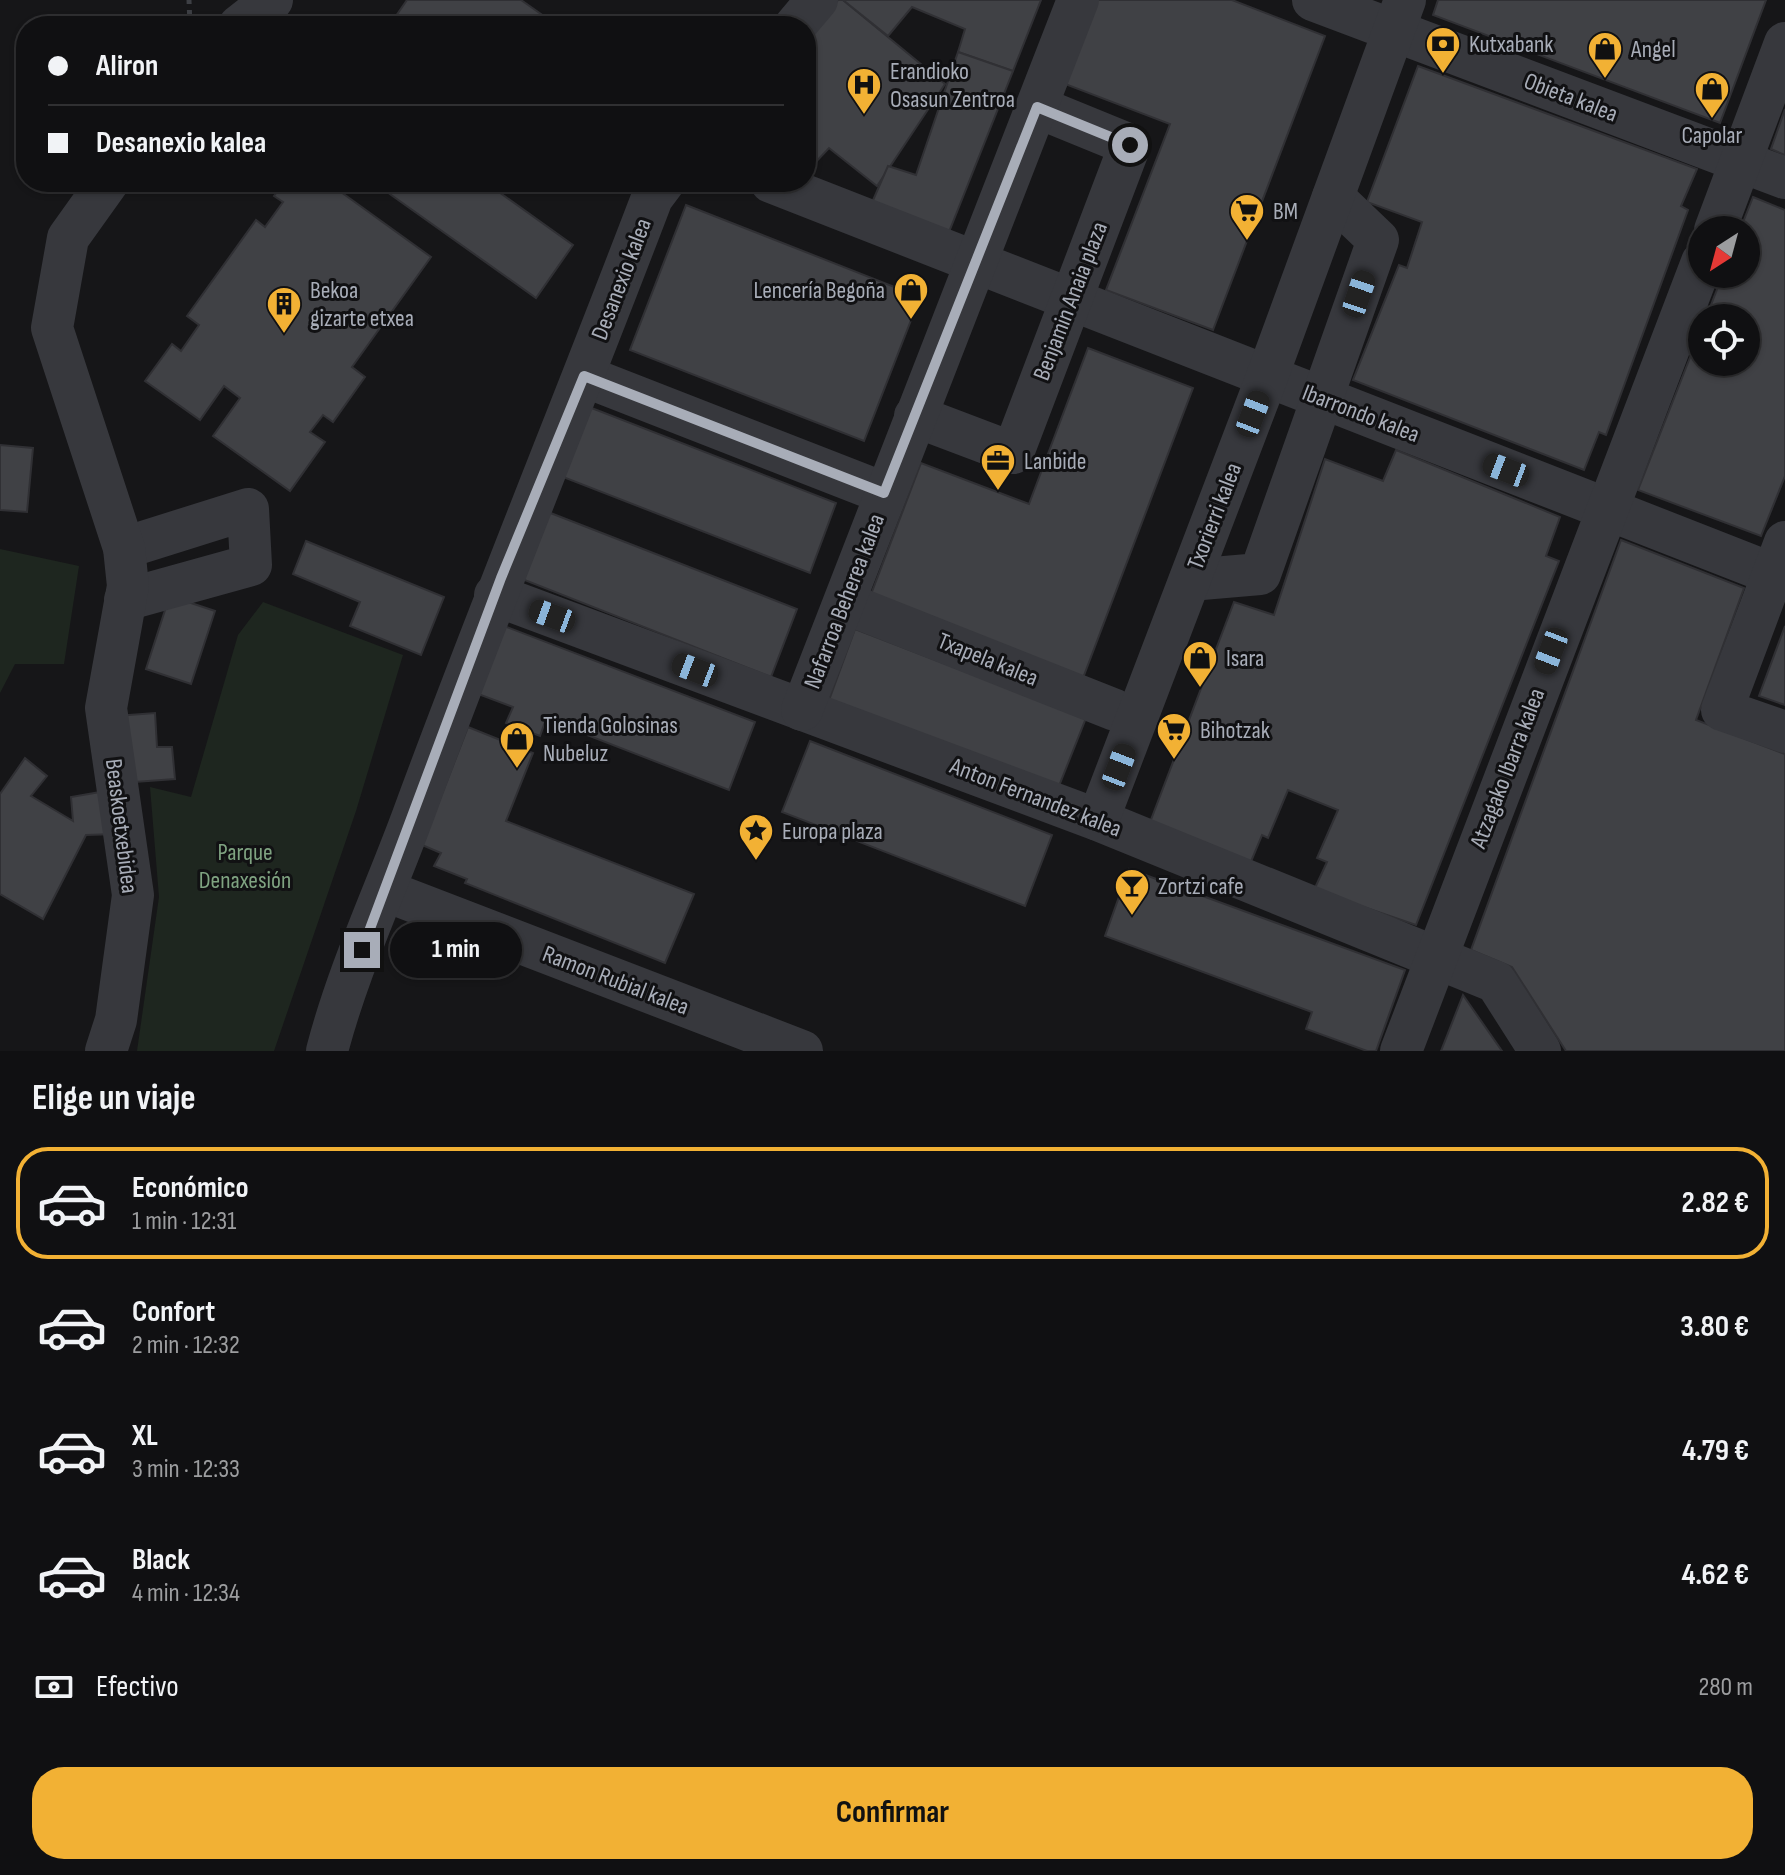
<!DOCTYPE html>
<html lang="es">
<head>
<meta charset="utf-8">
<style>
	:root { --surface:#101012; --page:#19191b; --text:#f1f3f6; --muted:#9c9d9f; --line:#303032; --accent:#f2b134 }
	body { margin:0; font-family:"Sofia Sans Condensed",sans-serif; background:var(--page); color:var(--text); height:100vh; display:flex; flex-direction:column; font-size:30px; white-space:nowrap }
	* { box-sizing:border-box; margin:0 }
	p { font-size:26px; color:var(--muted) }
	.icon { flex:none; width:44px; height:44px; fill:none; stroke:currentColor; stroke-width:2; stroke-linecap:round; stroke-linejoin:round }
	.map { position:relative; height:1051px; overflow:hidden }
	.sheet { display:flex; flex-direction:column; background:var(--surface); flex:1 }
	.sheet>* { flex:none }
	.hud { position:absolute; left:16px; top:16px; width:800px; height:176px; border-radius:32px; box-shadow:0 2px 6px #0004,0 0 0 2px var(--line); display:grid; align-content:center; height:176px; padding:0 32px; background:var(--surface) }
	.needle { width:52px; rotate:216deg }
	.tools { position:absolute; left:1688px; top:216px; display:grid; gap:16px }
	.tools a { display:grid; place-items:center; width:72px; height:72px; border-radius:50%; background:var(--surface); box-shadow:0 2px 6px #0004,0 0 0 2px var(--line); font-size:40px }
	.end { position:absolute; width:36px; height:36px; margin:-18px; border:10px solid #a8adb8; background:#111; box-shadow:0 0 0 4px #111 }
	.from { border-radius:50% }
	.bubble { position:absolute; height:56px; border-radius:28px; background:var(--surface); box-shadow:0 2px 6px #0004,0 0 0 2px var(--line); font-size:26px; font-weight:700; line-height:56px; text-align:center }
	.car { position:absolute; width:24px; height:48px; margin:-24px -12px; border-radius:10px; box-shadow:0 0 6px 2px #0007; background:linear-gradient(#222 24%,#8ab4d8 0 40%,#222 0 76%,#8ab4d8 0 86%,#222 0) }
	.hud b { display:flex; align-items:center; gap:28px; height:76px; font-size:30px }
	.hud b+b { border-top:2px solid var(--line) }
	.hud i { width:20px; height:20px; background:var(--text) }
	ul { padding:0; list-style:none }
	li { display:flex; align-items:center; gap:24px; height:112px; margin:0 16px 12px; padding:0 16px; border:4px solid transparent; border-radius:32px }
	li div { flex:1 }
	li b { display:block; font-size:30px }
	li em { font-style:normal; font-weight:700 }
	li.selected { border-color:var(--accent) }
	li>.icon { width:72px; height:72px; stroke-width:1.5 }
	h2 { padding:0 32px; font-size:36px; line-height:96px }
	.pay { display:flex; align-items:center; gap:20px; height:88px; padding:0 32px; font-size:30px }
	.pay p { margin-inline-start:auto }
	.button { display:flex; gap:16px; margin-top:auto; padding:16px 32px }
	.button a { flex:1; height:92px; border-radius:32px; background:var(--accent); color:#111; font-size:32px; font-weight:700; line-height:92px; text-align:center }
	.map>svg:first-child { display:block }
	.green { fill:#1e261f }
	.building { fill:#404145; stroke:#303034; stroke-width:2 }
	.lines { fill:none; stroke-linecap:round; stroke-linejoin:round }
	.path { stroke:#3d3f44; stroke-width:5; stroke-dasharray:4 6; stroke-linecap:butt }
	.minor { stroke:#37383d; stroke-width:42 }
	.route { stroke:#a8adb8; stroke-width:10 }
	.labels { text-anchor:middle; stroke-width:6; stroke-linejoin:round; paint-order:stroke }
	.poi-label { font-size:24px; fill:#a8adb8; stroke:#111113; text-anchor:start }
	.street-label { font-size:24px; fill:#a8adb8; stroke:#111113 }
	.park-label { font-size:24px; fill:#7fa381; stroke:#111113 }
</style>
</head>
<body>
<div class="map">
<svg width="1785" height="1051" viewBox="0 0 1785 1051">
	<rect width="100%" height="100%" fill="#161618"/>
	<!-- green -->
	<g class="green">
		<path d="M0,549L79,566L64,664H15L0,693Z"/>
		<path d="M263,602L403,655L356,811L274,1051H137L159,897L150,787L191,797L238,635Z"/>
	</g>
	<!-- building -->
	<g class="building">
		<path d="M407,0H521L558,26H389Z"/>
		<path d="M838,0H843L945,84L877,186L829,148L811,167L806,165V38Z"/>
		<path d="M843,0H1041L1013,71L958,52L965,29L912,7L888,36Z"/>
		<path d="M1097,0H1232L1325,36L1213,330L1106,290L1170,124L1065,84Z"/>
		<path d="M1438,0H1766L1720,123L1433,15Z"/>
		<path d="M958,52L1013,71L945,242L867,214L888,166L916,175Z"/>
		<path d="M1418,66L1697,169L1681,206L1688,210L1606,435L1599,432L1584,470L1353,380L1399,265L1407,268L1422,222L1367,202Z"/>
		<path d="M1785,109V155L1771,149Z"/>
		<path d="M284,182H327L431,257L352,367L365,377L333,422L323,415L310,432L325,442L290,491L213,436L240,398L224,386L200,420L145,381L172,344L181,351L199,325L187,316L256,220L265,227L283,202L274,196Z"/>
		<path d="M373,182H485L573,245L536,298Z"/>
		<path d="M1753,197L1785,210V476L1761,536L1638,490L1702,327V362H1746V318H1706L1723,274H1746V230H1740Z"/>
		<path d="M686,205L920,297L864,441L630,350Z"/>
		<path d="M1088,348L1193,388L1083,678L870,597L921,463L1029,504Z"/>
		<path d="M589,407L836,503L810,573L563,477Z"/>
		<path d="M0,445L33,448L27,512L0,510Z"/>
		<path d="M1396,450L1560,517L1546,556L1559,561L1416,925L1314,890L1327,862L1317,858L1338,810L1288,790L1268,838L1262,835L1250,864L1149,825L1234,602L1274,615L1325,459L1383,481Z"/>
		<path d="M548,512L797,609L771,677L522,579Z"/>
		<path d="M1621,540L1744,588L1696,720L1785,754V1051H1566L1512,967L1471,950Z"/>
		<path d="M306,541L444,597L421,655L350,626L360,602L293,574Z"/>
		<path d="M176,598L215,611L191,684L146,669L167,604Z"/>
		<path d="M504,626L755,722L729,790L546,719L540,736L506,723L513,707L478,694Z"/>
		<path d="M1785,626V705L1759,696Z"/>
		<path d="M855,629L1086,718L1057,791L828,703Z"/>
		<path d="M155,713L157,747H172L175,779L121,783L116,716Z"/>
		<path d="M468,727L533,753L506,821L694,894L665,963L465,883L467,879L434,866L441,853L422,845Z"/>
		<path d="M810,741L1052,835L1025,906L782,812Z"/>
		<path d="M25,758L47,776L31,796L73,821L71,797L106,791L116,834L86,835L43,919L0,894V794Z"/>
		<path d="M1129,869L1405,970L1376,1051H1367L1306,1029L1312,1012L1105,936Z"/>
		<path d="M1463,995L1502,1051H1441Z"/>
	</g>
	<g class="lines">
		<!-- path -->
		<path class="path" d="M189,0L190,26"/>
		<!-- minor -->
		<g class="minor">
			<path d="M1313,0L1785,178"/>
			<path d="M239,26L272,0"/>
			<path d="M795,26L817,0"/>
			<path d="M771,182L1773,574"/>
			<path d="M1715,230L1785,43"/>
			<path d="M584,376L884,493"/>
			<path d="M915,416L1013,453L1130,145L1037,107"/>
			<path d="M1785,542L1722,710L1785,732"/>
			<path d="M124,548L248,509L251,565L125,600"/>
			<path d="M1190,580L1260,574L1378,240L1333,197"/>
			<path d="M495,595L1098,820L1496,982L1540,1051"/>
			<path d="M860,609L1115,710"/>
			<path d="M802,710L1078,0"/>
			<path d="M1098,820L1267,377L1405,0"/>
			<path d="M386,891L802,1051"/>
			<path d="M106,1051L116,1020L133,895L106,708L128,586L124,548L52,328L68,238L108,182"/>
			<path d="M327,1051C348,970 385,892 414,813C490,606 574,403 652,198L664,182"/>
			<path d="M1401,1051L1702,262"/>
		</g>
	</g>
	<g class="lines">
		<!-- route -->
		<path class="route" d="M362,950L501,578L584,376L884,493L1037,107L1130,145"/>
	</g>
	<!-- icons -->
	<defs>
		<symbol id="bank-pin" viewBox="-11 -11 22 30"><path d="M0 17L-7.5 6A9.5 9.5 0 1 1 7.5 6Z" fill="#f2b134" stroke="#111113"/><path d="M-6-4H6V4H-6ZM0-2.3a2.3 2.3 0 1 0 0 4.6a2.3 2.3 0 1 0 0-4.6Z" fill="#111"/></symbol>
		<symbol id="shop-pin" viewBox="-11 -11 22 30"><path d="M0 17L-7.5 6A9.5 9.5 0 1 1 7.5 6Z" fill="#f2b134" stroke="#111113"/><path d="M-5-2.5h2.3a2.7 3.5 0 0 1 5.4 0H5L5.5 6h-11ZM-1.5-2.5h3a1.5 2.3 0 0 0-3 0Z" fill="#111"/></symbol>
		<symbol id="hospital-pin" viewBox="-11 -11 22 30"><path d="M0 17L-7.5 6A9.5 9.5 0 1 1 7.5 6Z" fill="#f2b134" stroke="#111113"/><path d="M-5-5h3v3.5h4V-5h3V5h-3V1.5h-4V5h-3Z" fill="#111"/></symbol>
		<symbol id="supermarket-pin" viewBox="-11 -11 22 30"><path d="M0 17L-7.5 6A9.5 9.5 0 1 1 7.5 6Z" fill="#f2b134" stroke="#111113"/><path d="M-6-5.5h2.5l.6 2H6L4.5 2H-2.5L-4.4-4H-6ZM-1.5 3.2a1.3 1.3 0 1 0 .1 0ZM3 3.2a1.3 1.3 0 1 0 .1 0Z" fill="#111"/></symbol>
		<symbol id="building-pin" viewBox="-11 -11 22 30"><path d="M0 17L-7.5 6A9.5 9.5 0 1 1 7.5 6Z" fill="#f2b134" stroke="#111113"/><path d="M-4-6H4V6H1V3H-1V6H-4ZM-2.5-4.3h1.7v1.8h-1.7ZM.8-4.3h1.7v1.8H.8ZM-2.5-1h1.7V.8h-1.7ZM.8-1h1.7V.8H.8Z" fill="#111"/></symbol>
		<symbol id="office-pin" viewBox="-11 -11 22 30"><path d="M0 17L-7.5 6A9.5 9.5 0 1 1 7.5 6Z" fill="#f2b134" stroke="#111113"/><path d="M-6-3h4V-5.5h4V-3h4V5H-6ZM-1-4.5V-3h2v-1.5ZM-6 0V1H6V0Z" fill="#111"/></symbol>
		<symbol id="sight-pin" viewBox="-11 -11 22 30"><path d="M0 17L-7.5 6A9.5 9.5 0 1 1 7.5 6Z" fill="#f2b134" stroke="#111113"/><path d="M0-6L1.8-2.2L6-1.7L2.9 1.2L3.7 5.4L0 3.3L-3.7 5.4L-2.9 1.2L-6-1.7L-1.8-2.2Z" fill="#111"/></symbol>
		<symbol id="bar-pin" viewBox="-11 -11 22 30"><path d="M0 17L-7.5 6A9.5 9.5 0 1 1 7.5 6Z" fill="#f2b134" stroke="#111113"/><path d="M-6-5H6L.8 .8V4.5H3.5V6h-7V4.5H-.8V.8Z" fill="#111"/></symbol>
	</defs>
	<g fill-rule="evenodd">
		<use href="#bank-pin" x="1423" y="24" width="40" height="54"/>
		<use href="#shop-pin" x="1585" y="29" width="40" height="54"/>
		<use href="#hospital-pin" x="844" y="65" width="40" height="54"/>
		<use href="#shop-pin" x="1692" y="69" width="40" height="54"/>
		<use href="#supermarket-pin" x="1227" y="191" width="40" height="54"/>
		<use href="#shop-pin" x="891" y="270" width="40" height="54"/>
		<use href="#building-pin" x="264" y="284" width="40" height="54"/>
		<use href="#office-pin" x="978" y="441" width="40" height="54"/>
		<use href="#shop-pin" x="1180" y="638" width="40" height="54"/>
		<use href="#supermarket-pin" x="1154" y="710" width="40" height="54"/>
		<use href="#shop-pin" x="497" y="719" width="40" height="54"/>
		<use href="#sight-pin" x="736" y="811" width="40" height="54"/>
		<use href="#bar-pin" x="1112" y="866" width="40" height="54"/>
	</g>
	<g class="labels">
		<!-- poi labels -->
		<g class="poi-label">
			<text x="1469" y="52">Kutxabank</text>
			<text x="1631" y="57">Angel</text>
			<text x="890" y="79">Erandioko<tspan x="890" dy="28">Osasun Zentroa</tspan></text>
			<text x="1712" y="143" text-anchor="middle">Capolar</text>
			<text x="1273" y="219">BM</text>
			<text x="310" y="298">Bekoa<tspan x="310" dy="28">gizarte etxea</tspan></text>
			<text x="885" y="298" text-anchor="end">Lencería Begoña</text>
			<text x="1024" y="469">Lanbide</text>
			<text x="1226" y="666">Isara</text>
			<text x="543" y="733">Tienda Golosinas<tspan x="543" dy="28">Nubeluz</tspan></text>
			<text x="1200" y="738">Bihotzak</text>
			<text x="782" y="839">Europa plaza</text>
			<text x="1158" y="894">Zortzi cafe</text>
		</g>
		<!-- street labels -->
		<g class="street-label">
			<text transform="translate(1571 97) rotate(21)" y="8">Obieta kalea</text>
			<text transform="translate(621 279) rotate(-69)" y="8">Desanexio kalea</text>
			<text transform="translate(1070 301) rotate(-69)" y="8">Benjamin Anaia plaza</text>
			<text transform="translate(1361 413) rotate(21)" y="8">Ibarrondo kalea</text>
			<text transform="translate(1214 516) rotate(-69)" y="8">Txorierri kalea</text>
			<text transform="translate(844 601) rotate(-69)" y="8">Nafarroa Beherea kalea</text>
			<text transform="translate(988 659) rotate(22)" y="8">Txapela kalea</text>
			<text transform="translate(1507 768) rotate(-69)" y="8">Atzagako Ibarra kalea</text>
			<text transform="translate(1036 797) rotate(21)" y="8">Anton Fernandez kalea</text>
			<text transform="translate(122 826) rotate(83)" y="8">Beaskoetxebidea</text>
			<text transform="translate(616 980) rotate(21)" y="8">Ramon Rubial kalea</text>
		</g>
		<!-- park labels -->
		<g class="park-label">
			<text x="245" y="860">Parque<tspan x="245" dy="28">Denaxesión</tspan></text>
		</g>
	</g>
</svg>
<div class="tools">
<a><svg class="needle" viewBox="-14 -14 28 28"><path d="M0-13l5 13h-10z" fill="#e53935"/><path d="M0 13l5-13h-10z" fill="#9c9d9f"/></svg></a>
<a><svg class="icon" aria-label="locate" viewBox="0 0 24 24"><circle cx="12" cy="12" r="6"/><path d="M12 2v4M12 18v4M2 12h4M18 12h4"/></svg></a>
</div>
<i class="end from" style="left:1130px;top:145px"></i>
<i class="end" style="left:362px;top:950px"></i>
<div class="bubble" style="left:390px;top:922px;width:132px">1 min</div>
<i class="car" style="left:1359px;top:294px;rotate:19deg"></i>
<i class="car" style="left:1253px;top:414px;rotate:21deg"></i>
<i class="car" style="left:1506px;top:470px;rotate:291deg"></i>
<i class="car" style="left:552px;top:616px;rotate:290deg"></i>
<i class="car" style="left:1551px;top:651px;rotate:201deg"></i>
<i class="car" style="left:695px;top:670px;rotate:291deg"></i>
<i class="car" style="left:1119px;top:767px;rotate:21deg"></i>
<div class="hud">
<b><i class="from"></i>Aliron</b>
<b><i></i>Desanexio kalea</b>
</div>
</div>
<section class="sheet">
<h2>Elige un viaje</h2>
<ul>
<li class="selected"><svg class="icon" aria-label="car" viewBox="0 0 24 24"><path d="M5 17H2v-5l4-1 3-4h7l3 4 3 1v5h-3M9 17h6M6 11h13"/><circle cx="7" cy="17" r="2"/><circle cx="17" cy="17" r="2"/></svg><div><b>Económico</b><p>1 min · 12:31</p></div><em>2.82 €</em></li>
<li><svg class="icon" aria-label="car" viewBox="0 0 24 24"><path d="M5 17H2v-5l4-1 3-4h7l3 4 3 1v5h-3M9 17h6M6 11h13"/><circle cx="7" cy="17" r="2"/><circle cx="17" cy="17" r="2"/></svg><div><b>Confort</b><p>2 min · 12:32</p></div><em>3.80 €</em></li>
<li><svg class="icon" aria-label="car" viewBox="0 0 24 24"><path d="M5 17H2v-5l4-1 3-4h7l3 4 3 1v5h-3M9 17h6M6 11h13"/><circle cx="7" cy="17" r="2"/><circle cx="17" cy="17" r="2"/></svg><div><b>XL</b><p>3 min · 12:33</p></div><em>4.79 €</em></li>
<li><svg class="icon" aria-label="car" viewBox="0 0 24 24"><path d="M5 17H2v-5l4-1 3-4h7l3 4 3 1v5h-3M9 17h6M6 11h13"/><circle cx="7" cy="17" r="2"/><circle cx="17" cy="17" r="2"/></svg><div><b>Black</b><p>4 min · 12:34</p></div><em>4.62 €</em></li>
</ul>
<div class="pay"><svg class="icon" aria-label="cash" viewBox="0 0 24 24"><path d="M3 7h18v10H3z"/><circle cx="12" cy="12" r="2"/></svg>Efectivo<p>280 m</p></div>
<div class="button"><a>Confirmar</a></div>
</section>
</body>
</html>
